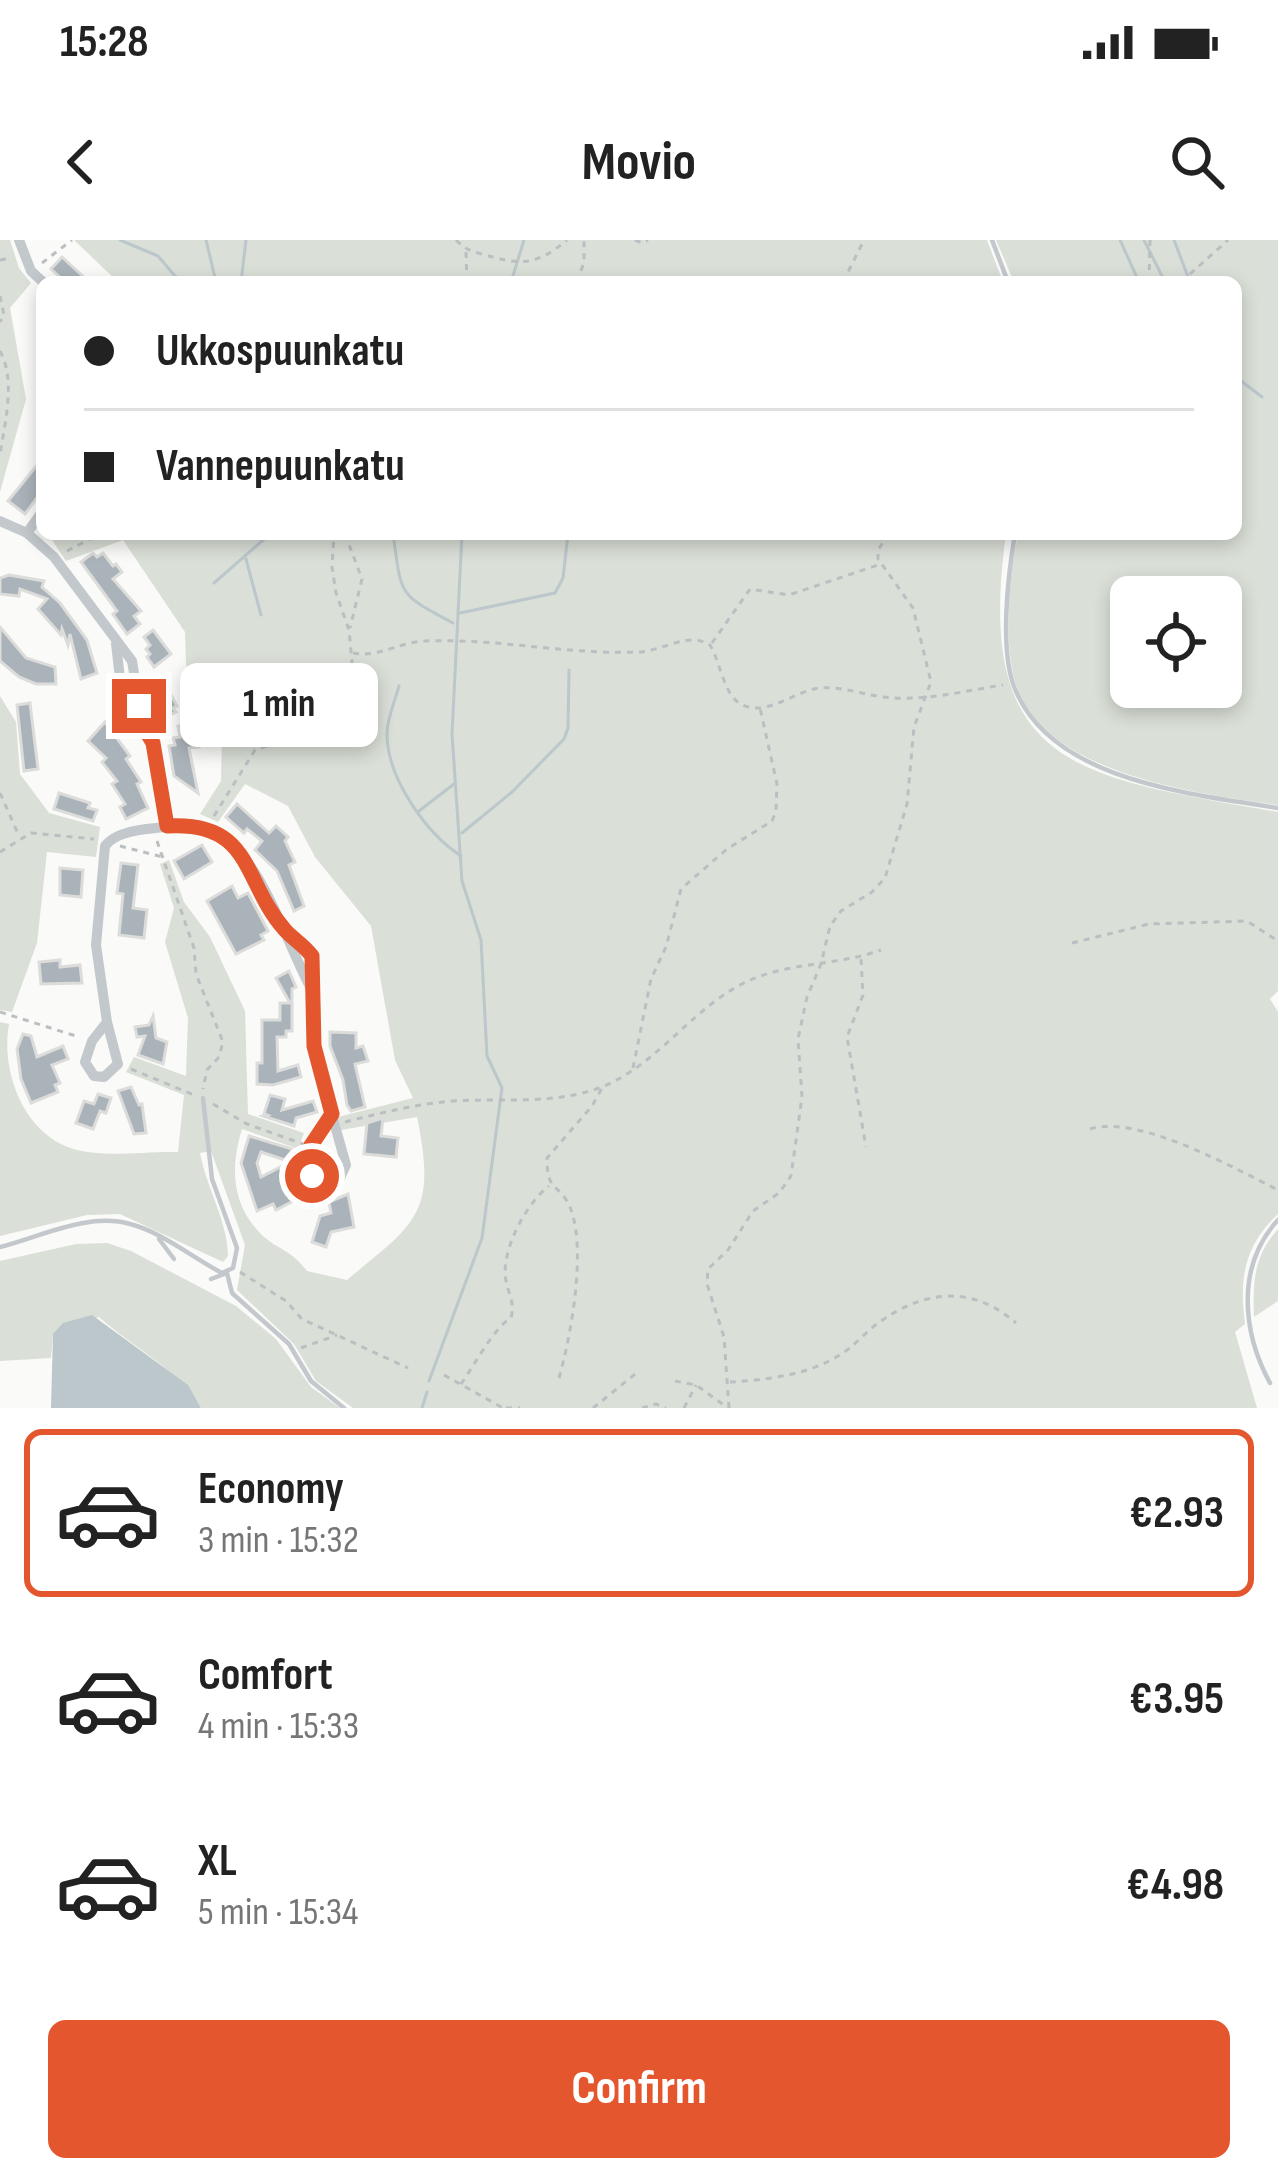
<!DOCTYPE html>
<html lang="en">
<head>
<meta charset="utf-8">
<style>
	:root { --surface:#fff; --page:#f6f6f6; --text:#222; --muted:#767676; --line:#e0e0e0; --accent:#e4572e }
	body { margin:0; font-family:"Sofia Sans Condensed",sans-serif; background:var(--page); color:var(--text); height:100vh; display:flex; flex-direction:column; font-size:45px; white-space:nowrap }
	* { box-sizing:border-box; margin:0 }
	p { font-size:39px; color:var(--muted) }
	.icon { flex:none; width:66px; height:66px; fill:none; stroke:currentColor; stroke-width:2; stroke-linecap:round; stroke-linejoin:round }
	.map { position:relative; height:1168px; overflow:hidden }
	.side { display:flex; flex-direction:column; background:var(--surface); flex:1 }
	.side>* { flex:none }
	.guide { position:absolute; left:36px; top:36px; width:1206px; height:264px; border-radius:18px; box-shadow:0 6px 18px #0003; display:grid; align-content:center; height:264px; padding:0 48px; background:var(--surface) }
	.fabs { position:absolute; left:1110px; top:336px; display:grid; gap:24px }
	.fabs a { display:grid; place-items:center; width:132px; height:132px; border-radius:18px; background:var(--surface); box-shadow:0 6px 18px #0003; font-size:60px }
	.end { position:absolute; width:54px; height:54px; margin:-27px; border:15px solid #e4572e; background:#fff; box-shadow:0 0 0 6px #fff }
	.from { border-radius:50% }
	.bubble { position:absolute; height:84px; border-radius:18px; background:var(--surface); box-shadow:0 6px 18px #0003; font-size:39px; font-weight:700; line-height:84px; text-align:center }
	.guide b { display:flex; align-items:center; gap:42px; height:114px; font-size:45px }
	.guide b+b { border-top:3px solid var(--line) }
	.guide i { width:30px; height:30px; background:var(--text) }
	ul { padding:21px 0 0; list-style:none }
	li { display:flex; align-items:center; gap:36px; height:168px; margin:0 24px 18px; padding:0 24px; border:6px solid transparent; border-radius:18px }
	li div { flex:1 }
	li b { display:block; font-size:45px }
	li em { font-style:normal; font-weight:700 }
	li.active { border-color:var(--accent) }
	li>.icon { width:108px; height:108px; stroke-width:1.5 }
	.action { display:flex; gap:24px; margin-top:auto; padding:24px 48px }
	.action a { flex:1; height:138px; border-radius:18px; background:var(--accent); color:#fff; font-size:48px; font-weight:700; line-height:138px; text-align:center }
	.status { display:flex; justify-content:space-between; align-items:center; height:84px; padding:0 60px; background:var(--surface); direction:ltr }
	.status svg { height:33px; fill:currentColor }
	header { display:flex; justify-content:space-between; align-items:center; height:156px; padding:0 48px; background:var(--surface); font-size:54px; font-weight:700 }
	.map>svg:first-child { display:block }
	.green { fill:#dadfd7; fill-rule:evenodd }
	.water { fill:#bbc7cb }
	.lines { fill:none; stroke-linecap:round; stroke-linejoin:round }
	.stream { stroke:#bbc7cb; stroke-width:3 }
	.building { fill:#aab3b9; stroke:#dcdcda; stroke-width:3 }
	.path { stroke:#bbbfc2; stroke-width:3; stroke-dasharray:6 6; stroke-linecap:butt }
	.service { stroke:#c3c8cc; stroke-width:4.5 }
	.minor { stroke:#c3c8cc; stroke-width:10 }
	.route { stroke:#e4572e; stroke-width:15 }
</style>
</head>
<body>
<div class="status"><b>15:28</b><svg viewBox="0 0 49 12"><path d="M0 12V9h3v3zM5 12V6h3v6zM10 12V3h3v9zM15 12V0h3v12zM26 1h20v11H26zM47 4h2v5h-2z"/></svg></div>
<header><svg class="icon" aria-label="back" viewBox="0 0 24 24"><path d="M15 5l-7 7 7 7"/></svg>Movio<svg class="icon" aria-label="search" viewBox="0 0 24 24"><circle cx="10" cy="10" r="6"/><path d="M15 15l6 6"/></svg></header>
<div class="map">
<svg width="1278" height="1168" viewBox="0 0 1278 1168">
	<rect width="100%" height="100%" fill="#fafaf8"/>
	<!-- green -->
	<g class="green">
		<path d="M0,0H10L19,28L31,43L10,68L26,159L0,252Z"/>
		<path d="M74,0H987L1003,42H118Z"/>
		<path d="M996,0H1278V565C1200,554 1050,535 1018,450C1002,410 1009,336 1018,294H1236V42H1014ZM1131,357H1221V447H1131Z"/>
		<path d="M48,294H1006C973,531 1081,537 1278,572V751L1270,759L1278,772V974C1244,1006 1239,1038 1245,1084L1235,1092L1257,1168H353L316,1141L294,1104L237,1050L245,1005L211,911L200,913C206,946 228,983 228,1016L223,1022L120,974L87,975L0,996V782L9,784C0,835 27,901 82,911C109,917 150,911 178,912L184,855L126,832L134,817L186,836L188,778L165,702L174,668L160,624L169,620L184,662L210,697L245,771L248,874L304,893L298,909L242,889C230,927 231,966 263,996C280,1011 290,1009 307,1031L347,1040C417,982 437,974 417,877L341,890L338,877L413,858L395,820L371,686L315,617L288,566L245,544L218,582L200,574L221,541L222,493L186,425L185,392L123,300L66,321Z"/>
		<path d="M0,456L16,482L20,534L49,573L100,587L96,617L47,612L37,703L12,772L0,770Z"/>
		<path d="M1278,989V1061L1254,1077C1253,1042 1253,1017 1278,989Z"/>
		<path d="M107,1003L131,1011L236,1066L276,1099L311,1147L340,1168H201C187,1136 127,1103 99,1077L53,1094L51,1118L0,1121V1021L76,1004Z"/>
	</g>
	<!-- water -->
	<path class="water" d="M92,1075L188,1145L201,1168H51L53,1094L63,1083Z"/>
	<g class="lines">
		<!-- stream -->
		<g class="stream">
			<path d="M120,0L158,16L175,36L187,42"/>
			<path d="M206,0L216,42"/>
			<path d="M1120,0L1139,42"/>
			<path d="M1144,0L1165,42"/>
			<path d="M1174,0L1190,42"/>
			<path d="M241,42L246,0"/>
			<path d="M511,42L524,0"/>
			<path d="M1236,137L1262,157"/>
			<path d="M393,294C402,357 397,353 453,383"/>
			<path d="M246,319L261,375"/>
			<path d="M214,343L270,294"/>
			<path d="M460,373L555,353L563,338L568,294"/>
			<path d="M399,446C395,461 387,478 387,494C387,538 426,593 461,616"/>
			<path d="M419,571L454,544"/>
			<path d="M462,593L512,552L564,499L568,488L569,430"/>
			<path d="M429,1141L482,998L502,848L487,816L481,700L462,641L452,494L462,294"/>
			<path d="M422,1168L427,1152"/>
		</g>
	</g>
	<!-- building -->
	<g class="building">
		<path d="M62,17L89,42H65L51,29Z"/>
		<path d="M42,219V251L25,274L8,261Z"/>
		<path d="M93,313L97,317L103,313L113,326L116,324L122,332L113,339L141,371L134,376L140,384L127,394L113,374L117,371L81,322Z"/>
		<path d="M9,335L44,341L42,347L60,363L87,400L97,433L81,439L70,394L68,405L62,389L61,395L38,369L47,359L20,349L19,356L0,354V338Z"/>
		<path d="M0,387L26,418L55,427L56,444H36L19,437L0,421Z"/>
		<path d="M153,390L171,414L154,427L147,417L150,414L146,409L150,405L144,397Z"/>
		<path d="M161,436L177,466L173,468L176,472L163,479L154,456L159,454L152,442Z"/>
		<path d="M30,463L38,529L24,531L17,465Z"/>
		<path d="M105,482L130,516L126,519L141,542L137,544L148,568L126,579L120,567L125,564L112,544L117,541L102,522L106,518L88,501Z"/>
		<path d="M196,483L199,507L189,508L198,553L174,536L169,506L175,505L173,498L180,497L178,486Z"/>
		<path d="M59,553L90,563L88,568L97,570L93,581L54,569Z"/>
		<path d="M237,564L269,593L276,586L288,597L285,601L295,622L289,625L304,666L294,671L277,631L255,610L262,601L247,589L244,593L226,577Z"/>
		<path d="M202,605L212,622L184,639L174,621Z"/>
		<path d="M121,623L138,625L133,668L147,670L144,698L119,695L123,654L117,653Z"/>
		<path d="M60,628L83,630L81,657L60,655Z"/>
		<path d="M232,646L238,658L248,653L268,691L261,695L264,700L236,714L207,661Z"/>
		<path d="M60,720V727L80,725L82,743L41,744L39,722Z"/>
		<path d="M289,731L296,747L292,749V791H286V797H277L278,831L298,825L301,837L273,845L257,844V823H262V780H280V763H290L276,738Z"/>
		<path d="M153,776L156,798L167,802L163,824L138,815L145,796L137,797L135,787L149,785Z"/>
		<path d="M330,792L356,793V808L363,806L368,821L355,824L365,867L351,871L347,865L343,840L330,806Z"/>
		<path d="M23,794L31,796L37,817L63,806L68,819L52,825L60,843L55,845L58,852L31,863L21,839L17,809Z"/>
		<path d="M131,847L139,865L142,864L146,893L134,894L118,851Z"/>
		<path d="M98,854L111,858L106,873L100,871L93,889L76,883L84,861L94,864Z"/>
		<path d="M270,855L285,859L282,870L313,861L317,872L296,878L294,886L263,876L267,875L264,874Z"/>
		<path d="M383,878L381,896L398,898L396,917L364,914L367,883Z"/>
		<path d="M249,896L292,909L288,921L261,912L257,923L261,937L288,923L293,934L287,938L297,959L276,970L273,964L257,971L241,923Z"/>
		<path d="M348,954L354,987L331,992L326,1007L312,1002L320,976L331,973L329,962Z"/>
	</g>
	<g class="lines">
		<!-- path -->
		<g class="path">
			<path d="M456,0C465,9 470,11 482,14C519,25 535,27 567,0"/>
			<path d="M635,0L642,3L648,0"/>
			<path d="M466,12L467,42"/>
			<path d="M0,20L11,18"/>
			<path d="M42,23L72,0"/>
			<path d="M577,42L584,22V0"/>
			<path d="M843,42L864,0"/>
			<path d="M938,42V40"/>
			<path d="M1149,42L1150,0"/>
			<path d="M1181,42L1228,0"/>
			<path d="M0,56L4,75L0,82"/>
			<path d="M0,111C16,140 5,182 0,215"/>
			<path d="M345,294L362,339L350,388"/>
			<path d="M67,311L100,294"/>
			<path d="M712,403L750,349L789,355L878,325"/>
			<path d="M353,413C379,418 399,402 425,401C497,398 567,415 639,412C663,411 688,391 710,405C720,421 723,452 739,463C765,479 794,451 819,448C842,446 860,454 883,457C923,462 963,451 1003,445"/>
			<path d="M208,441L240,449C267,417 311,426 347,434"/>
			<path d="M241,450L262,493L274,501"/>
			<path d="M0,553L19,596"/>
			<path d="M214,576L255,510L313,491L325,481L352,422L349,390L336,353L332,327L334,294"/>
			<path d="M157,601L194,708L196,734L223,802L219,817L207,830L203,849"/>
			<path d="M120,606L163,617"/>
			<path d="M0,612L31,593L94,599"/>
			<path d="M1072,703L1149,684L1247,681L1278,701"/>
			<path d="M861,719L863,755L847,797L866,907"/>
			<path d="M0,772L79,797"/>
			<path d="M633,828L651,739L666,707L681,649L727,609L772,581L776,571L777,544L760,468"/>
			<path d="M131,829L194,855"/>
			<path d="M213,864L247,884L303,904"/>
			<path d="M345,882C381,873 416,864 453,861C503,858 552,865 599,848C655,827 688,773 740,745C785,721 834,727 881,710"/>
			<path d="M1090,889C1138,874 1234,928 1278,950"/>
			<path d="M240,1032L286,1061L302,1079L408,1128"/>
			<path d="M301,1108L337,1095"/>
			<path d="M444,1135L503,1168"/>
			<path d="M559,1138C571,1096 587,1009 570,967C559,942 547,954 547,918L592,866L602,848"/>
			<path d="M675,1141L696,1145L728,1168"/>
			<path d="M730,1142C765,1140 808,1135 838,1116C854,1107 866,1091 881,1081C927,1049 974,1046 1016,1083"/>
			<path d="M461,1144C474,1126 495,1086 511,1078C515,1061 509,1056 506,1041C500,1012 526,963 549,946"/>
			<path d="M506,1168H520"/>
			<path d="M593,1168L639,1131"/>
			<path d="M642,1168L656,1164L666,1168"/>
			<path d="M684,1168L696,1145"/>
			<path d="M729,1168L724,1097L707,1044L708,1029L728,1010L753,971L779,953L791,936L802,857L798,799L807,757L821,724L830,686L841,671L872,652L885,638L907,564L914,487L931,442L913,368L878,319V310L889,294"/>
		</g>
		<!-- service -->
		<g class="service">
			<path d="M992,0L1008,42"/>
			<path d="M1015,294C1008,335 999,410 1015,449C1052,541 1192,554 1278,568"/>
			<path d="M159,999L174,1019"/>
			<path d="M0,1007C40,997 88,972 130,984C162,992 193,1018 222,1033L233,1028L237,1008L212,939L203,858"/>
			<path d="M211,1039L227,1033L232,1053L289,1104L311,1141L344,1168"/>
			<path d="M1270,1143C1242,1092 1236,1025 1278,980"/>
		</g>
		<!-- minor -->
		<g class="minor">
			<path d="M19,0L31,31L43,42"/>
			<path d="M0,281L27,293L54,317L132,421L143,486"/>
			<path d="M27,293L42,272"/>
			<path d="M116,404L123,464L153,503L167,586"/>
			<path d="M287,692L307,709L314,724L313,806L332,875C319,897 297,917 319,942L340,938L346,925L332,875"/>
			<path d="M107,782L92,801L85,822L94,836L104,837L118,824L107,782L96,705L105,606C115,592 139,590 156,588C171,586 189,583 204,587C259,603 286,705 312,750"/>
		</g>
	</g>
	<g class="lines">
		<!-- route -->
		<path class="route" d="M139,466L143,486L153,503L167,586C254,581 242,642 285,690C293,699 304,705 312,716L314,806L332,874L310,907L312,936"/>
	</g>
</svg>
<div class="fabs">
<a><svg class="icon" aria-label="locate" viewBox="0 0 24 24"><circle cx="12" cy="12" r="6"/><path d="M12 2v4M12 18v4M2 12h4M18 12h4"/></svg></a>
</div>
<i class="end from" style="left:312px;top:936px"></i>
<i class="end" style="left:139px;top:466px"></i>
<div class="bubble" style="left:180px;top:423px;width:198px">1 min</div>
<div class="guide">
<b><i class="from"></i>Ukkospuunkatu</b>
<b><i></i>Vannepuunkatu</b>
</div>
</div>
<section class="side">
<ul>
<li class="active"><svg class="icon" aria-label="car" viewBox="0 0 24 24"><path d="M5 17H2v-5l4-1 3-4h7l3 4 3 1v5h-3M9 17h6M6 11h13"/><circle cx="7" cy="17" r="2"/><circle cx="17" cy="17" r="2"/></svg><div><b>Economy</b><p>3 min · 15:32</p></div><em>€2.93</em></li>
<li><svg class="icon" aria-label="car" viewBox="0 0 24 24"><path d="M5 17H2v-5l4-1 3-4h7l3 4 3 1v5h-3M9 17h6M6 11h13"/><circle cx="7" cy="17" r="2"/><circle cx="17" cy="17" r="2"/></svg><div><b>Comfort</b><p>4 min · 15:33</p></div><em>€3.95</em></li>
<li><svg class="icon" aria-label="car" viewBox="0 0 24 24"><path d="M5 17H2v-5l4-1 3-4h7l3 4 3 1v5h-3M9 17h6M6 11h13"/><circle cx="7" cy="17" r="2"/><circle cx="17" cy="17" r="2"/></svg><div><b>XL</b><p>5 min · 15:34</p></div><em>€4.98</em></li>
</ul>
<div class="action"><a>Confirm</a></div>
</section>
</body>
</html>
